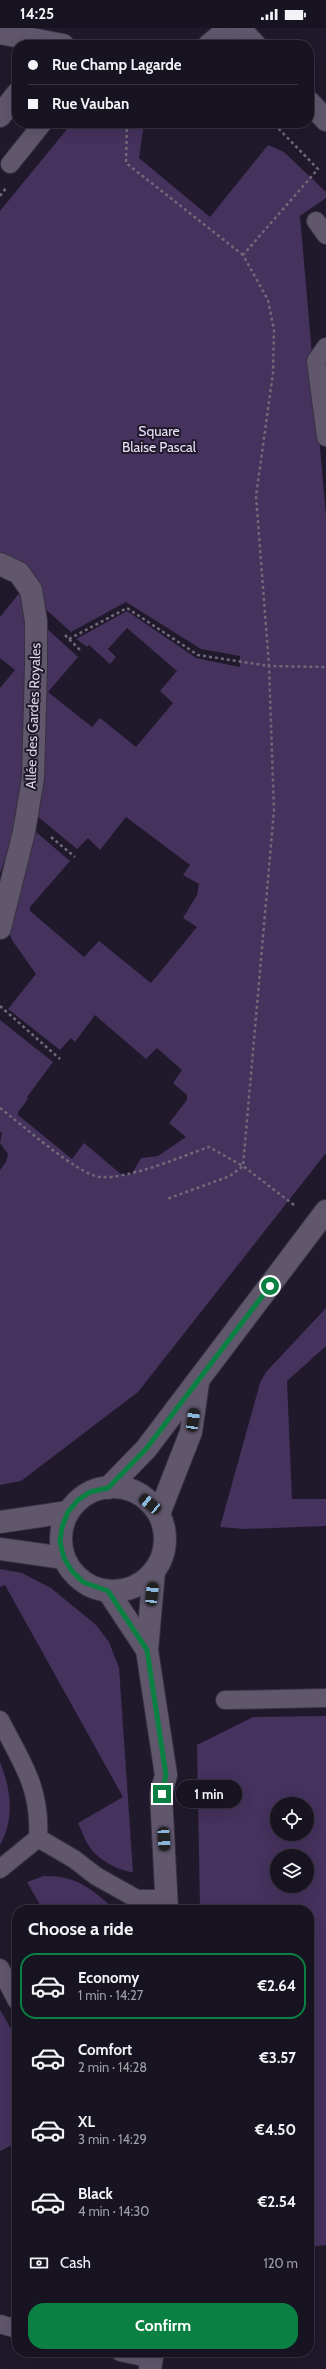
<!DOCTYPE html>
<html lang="en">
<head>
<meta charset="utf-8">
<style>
	:root { --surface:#181320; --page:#25202d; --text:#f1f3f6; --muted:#9f9ea5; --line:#36323e; --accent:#0b8043 }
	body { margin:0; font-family:Cabin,sans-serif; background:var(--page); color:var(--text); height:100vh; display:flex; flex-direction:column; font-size:15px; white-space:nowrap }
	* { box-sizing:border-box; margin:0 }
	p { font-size:13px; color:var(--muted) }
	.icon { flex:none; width:22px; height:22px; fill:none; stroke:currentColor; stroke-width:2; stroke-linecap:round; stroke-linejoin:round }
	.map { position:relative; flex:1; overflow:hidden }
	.drawer { position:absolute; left:12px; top:1877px; width:302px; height:452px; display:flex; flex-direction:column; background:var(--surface); border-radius:16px; box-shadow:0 4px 16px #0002,0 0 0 1px var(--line) }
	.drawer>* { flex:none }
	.top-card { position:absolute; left:12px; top:12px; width:302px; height:88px; border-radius:16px; box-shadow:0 4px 16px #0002,0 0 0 1px var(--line); display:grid; align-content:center; height:88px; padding:0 16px; background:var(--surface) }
	.controls { position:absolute; left:270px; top:1769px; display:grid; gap:8px }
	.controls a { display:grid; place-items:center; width:44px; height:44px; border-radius:50%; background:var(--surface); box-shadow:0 4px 16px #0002,0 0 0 1px var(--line); font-size:20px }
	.end { position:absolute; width:18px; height:18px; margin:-9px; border:5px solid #0b8043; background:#fff; box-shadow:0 0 0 2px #fff }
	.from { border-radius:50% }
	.bubble { position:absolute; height:28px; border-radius:14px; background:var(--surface); box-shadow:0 4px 16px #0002,0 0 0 1px var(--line); font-size:13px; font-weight:800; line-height:28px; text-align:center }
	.car { position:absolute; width:12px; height:24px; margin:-12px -6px; border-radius:5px; box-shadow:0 0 3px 1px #0007; background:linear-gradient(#222 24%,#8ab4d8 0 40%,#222 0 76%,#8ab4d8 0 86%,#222 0) }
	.top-card b { display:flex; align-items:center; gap:14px; height:38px; font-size:15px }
	.top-card b+b { border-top:1px solid var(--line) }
	.top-card i { width:10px; height:10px; background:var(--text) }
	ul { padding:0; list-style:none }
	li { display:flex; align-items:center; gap:12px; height:66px; margin:0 8px 6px; padding:0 8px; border:2px solid transparent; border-radius:16px }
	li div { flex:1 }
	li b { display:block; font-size:15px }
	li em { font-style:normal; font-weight:800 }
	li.on { border-color:var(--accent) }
	li>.icon { width:36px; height:36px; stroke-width:1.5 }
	h2 { padding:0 16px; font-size:18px; line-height:48px }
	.pay { display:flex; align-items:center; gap:10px; height:44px; padding:0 16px; font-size:15px }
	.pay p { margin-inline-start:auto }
	.cta { display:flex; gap:8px; margin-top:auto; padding:8px 16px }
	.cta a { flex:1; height:46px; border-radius:16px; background:var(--accent); color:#fff; font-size:16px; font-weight:800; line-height:46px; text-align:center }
	.status { display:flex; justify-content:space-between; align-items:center; height:28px; padding:0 20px; background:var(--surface); direction:ltr }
	.status svg { height:11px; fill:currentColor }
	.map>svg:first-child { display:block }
	.green { fill:#45325d; fill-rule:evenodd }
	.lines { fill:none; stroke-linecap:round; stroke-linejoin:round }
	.lane-casing { stroke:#383240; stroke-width:20 }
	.street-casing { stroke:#383240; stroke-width:24 }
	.secondary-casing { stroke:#383240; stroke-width:24 }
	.path { stroke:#6f6978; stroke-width:2.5; stroke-dasharray:3 3; stroke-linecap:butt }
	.lane { stroke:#60576d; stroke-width:18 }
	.street { stroke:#60576d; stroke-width:22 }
	.secondary { stroke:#60576d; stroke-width:22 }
	.route { stroke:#0b8043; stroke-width:5 }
	.labels { text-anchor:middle; stroke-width:4; stroke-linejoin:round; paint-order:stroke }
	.park-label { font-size:14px; fill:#e8e0f6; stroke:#20192b }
	.street-label { font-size:14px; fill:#d9d5e1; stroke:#20192b }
</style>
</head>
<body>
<div class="status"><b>14:25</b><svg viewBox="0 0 49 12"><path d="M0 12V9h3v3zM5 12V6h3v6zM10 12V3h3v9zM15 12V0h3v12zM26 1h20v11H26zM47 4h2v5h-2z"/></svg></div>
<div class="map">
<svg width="326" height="2341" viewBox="0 0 326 2341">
	<rect width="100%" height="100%" fill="#20192b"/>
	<!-- green -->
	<g class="green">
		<path d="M72,95H144L139,130L210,189L268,117L284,124L326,164V170L300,188L326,489V1125L138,1364L21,1453L0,1457V1142L6,1134L8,1126L0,1115L2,1105L0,1103V992L53,1034L27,1069L28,1071L18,1084V1087L72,1131L84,1115L122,1147H131L141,1130L158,1128L186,1109L169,1095L187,1072V1067L173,1055L182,1042L157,1020L146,1031L95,987L75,1014L71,1010L60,1022L8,981L36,946L12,912L7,899L36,804L70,833L30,879V883L84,929L99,913L151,955L197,899L183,890L197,867L199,856L183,847L190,837L126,789L100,822L88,810L77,821L37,788L44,598L78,629L48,664L92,699L100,690L136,719L173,675L160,663L177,643L127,600L108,621L116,629L110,636L89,617L87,619L76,611L127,583L196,630L240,639V628L201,621L126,574L71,604L42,578L0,528V183Z"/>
		<path d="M21,563C29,596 27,631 26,666C25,728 24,787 0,845V660L15,642L0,630V589Z"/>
		<path d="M326,1280V1318L287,1353L292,1471H326V1498L245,1501L220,1499L260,1355L266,1344Z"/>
		<path d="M0,1541L22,1545L51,1560L96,1597L109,1614L119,1640L133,1844C118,1843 97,1831 89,1818C84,1811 82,1803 78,1795L123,1769L5,1557L0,1559Z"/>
		<path d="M326,1688V2217L309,2219V1882H200L197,1717L253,1689ZM277,1776H307V1806H277ZM277,1828H307V1858H277Z"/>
		<path d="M0,1734C11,1761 15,1791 0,1817Z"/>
		<path d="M44,1848C80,1848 90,1861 116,1882H43L27,1854Z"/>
		<path d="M0,1982L17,2011V2125L12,2117L0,2123Z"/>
	</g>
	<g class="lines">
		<defs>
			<g id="lane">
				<path d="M10,136L43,95"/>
				<path d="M316,193L326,207"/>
				<path d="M326,319L316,333L326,409"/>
				<path d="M225,1672L326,1670"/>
				<path d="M0,1692C22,1735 41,1760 38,1810L0,1841"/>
				<path d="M38,1810L74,1831L96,1848L137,1871H166"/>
				<path d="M0,1940L17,1973"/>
				<path d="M0,2296L17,2301"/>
				<path d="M120,2324L152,2331"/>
			</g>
			<g id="street">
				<path d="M0,5L63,17"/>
				<path d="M209,17L230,0"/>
				<path d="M0,88L17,66"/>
				<path d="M0,536L19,545L31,562L36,593V638L33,750L24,804L0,900"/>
			</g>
			<g id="secondary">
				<path d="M239,0L255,17"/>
				<path d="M309,74L326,92"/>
				<circle cx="113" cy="1511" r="52"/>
				<path d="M108,1460L146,1421L326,1183"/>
				<path d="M159,1486L191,1404L198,1355"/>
				<path d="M0,1494L68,1484"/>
				<path d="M0,1521L64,1530"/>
				<path d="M154,1543L147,1622L166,1747L161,1766L167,1882"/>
				<path d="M108,1563L147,1622"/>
				<path d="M150,2341L153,2324"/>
			</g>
		</defs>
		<!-- lane casing -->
		<use href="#lane" class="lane-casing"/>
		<!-- street casing -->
		<use href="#street" class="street-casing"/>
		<!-- secondary casing -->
		<use href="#secondary" class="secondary-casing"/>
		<!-- path -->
		<g class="path">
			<path d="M127,95L126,135L243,227"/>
			<path d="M0,168L6,160"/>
			<path d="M65,607L82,624"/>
			<path d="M69,611L127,580L198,627L269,638L256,468L273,345L274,302L268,272L243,227L318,141L273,95"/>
			<path d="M51,809L75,829"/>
			<path d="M0,978L60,1031"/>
			<path d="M0,1080C20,1095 78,1147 100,1149C130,1151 180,1129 209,1119L243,1138L230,1148L167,1171"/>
			<path d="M294,1177L243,1138L274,782L269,638L326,639"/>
		</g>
		<!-- lane -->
		<use href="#lane" class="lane"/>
		<!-- street -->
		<use href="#street" class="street"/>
		<!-- secondary -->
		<use href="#secondary" class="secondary"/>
	</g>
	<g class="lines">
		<!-- route -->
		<path class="route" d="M162,1766L166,1747L147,1622L108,1563L83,1554L72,1543L64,1530L60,1514L62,1499L68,1484L78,1472L90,1464L108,1460L146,1421L270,1258"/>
	</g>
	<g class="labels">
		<!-- park labels -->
		<g class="park-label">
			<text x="159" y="408">Square<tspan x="159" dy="16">Blaise Pascal</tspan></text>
		</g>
		<!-- street labels -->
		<g class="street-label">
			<text transform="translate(33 688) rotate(-88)" y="5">Allée des Gardes Royales</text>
		</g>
	</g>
</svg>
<div class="controls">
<a><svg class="icon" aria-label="locate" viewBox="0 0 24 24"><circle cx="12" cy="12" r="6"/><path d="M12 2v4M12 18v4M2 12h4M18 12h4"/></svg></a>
<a><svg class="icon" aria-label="layers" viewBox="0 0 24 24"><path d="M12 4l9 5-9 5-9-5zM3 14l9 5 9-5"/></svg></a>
</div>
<i class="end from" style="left:270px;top:1258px"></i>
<i class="end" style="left:162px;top:1766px"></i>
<div class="bubble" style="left:176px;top:1752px;width:66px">1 min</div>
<i class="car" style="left:193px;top:1392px;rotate:8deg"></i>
<i class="car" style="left:150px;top:1476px;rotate:309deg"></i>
<i class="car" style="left:152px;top:1566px;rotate:6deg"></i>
<i class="car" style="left:164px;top:1811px;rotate:177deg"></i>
<div class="top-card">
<b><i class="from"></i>Rue Champ Lagarde</b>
<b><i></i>Rue Vauban</b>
</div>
<section class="drawer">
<h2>Choose a ride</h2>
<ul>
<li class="on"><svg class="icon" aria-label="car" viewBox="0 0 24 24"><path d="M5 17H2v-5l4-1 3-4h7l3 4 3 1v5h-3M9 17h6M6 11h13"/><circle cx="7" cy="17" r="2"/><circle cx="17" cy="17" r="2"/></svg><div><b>Economy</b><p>1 min · 14:27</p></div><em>€2.64</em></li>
<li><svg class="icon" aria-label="car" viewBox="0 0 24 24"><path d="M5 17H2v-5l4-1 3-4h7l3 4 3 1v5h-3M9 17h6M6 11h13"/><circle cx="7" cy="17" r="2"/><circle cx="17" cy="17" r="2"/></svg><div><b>Comfort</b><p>2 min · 14:28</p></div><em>€3.57</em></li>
<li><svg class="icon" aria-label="car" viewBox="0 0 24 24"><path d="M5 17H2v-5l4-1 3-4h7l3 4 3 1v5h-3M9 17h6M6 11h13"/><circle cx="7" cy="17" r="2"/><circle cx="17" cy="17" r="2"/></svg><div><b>XL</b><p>3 min · 14:29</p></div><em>€4.50</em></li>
<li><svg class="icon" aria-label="car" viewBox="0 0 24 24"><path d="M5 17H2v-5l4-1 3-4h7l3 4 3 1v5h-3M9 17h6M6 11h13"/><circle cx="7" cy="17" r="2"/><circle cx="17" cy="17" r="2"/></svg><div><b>Black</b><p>4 min · 14:30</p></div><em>€2.54</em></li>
</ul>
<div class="pay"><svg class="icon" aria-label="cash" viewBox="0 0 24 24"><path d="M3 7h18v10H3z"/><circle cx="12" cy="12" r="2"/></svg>Cash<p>120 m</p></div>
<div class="cta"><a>Confirm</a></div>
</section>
</div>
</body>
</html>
